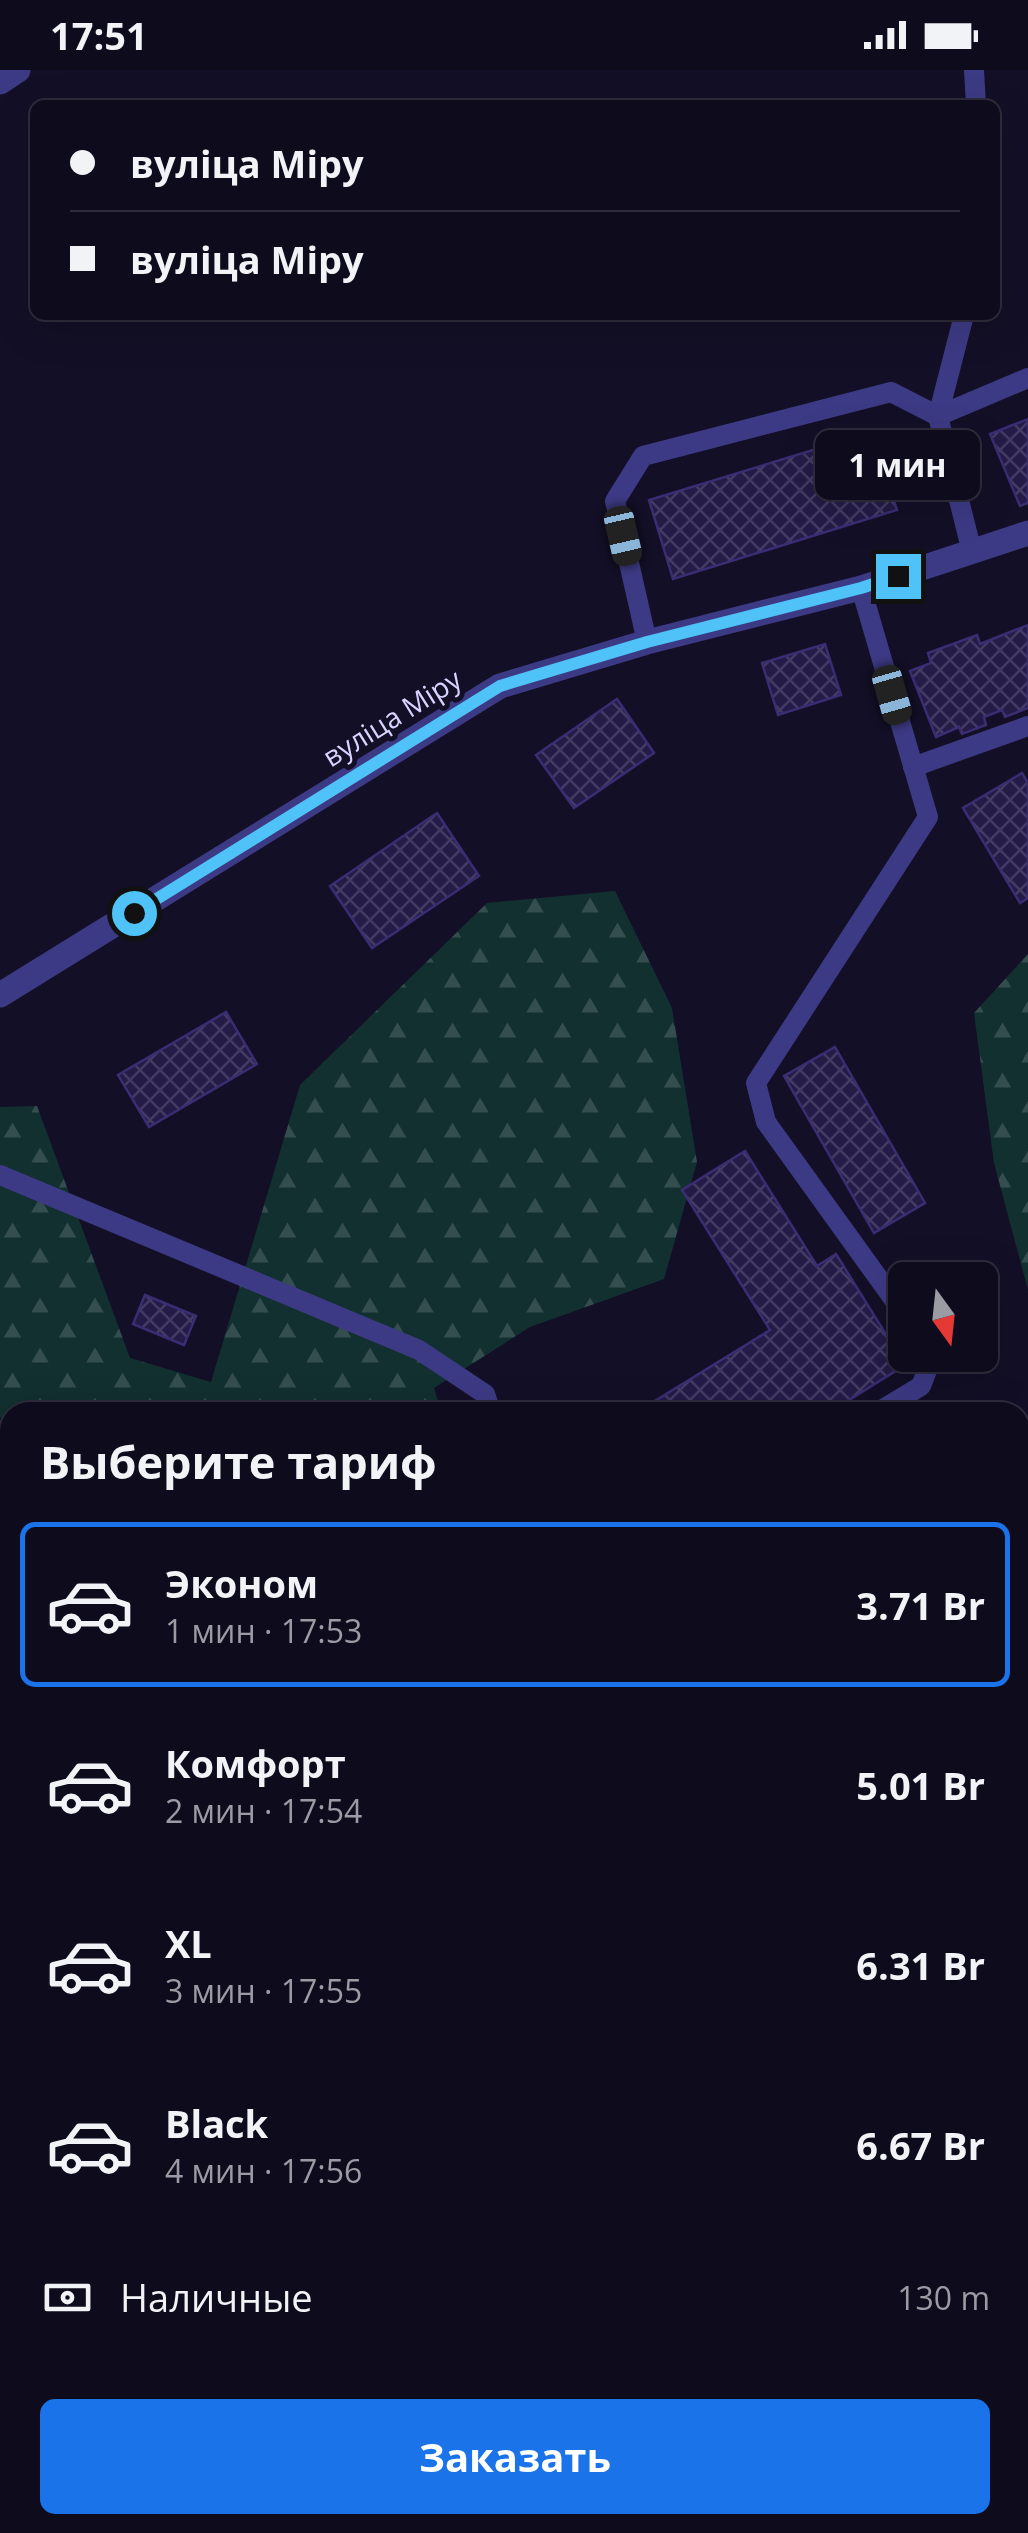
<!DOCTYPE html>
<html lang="ru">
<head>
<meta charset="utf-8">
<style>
	:root { --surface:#0e0b1c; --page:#1c1929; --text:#f1f3f6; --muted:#9b9ba3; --line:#2e2b3b; --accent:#1a73e8 }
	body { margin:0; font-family:"Open Sans",sans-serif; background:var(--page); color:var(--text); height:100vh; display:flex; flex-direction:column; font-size:38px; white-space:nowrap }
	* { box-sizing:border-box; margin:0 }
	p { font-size:32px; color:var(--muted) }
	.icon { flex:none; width:55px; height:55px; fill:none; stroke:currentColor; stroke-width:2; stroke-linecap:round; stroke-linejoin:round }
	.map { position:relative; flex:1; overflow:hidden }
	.side { position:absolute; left:0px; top:1332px; width:1030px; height:1132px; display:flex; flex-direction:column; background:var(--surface); border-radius:30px 30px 0 0; box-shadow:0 10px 40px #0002,0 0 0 2px var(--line) }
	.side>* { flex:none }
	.guide { position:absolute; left:30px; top:30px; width:970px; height:220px; border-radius:15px; box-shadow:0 10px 40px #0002,0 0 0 2px var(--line); display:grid; align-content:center; height:220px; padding:0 40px; background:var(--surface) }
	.needle { width:65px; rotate:165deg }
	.fabs { position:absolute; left:888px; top:1192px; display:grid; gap:20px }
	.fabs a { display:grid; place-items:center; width:110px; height:110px; border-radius:15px; background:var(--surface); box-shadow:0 10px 40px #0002,0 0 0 2px var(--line); font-size:50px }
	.end { position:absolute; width:45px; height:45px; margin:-22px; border:12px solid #4fc3f7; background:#111; box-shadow:0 0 0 5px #111 }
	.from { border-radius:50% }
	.bubble { position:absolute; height:70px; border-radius:15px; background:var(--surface); box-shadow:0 10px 40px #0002,0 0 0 2px var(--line); font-size:32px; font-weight:700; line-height:70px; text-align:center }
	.car { position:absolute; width:30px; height:60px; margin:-30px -15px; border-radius:12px; box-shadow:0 0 8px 2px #0007; background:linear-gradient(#222 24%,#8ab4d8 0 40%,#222 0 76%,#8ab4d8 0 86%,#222 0) }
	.guide b { display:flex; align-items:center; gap:35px; height:95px; font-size:38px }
	.guide b+b { border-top:2px solid var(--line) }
	.guide i { width:25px; height:25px; background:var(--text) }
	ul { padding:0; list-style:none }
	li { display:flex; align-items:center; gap:30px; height:165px; margin:0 20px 15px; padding:0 20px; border:5px solid transparent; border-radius:15px }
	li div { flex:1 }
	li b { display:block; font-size:38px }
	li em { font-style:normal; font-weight:700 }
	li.on { border-color:var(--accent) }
	li>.icon { width:90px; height:90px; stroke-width:1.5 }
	h2 { padding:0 40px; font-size:45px; line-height:120px }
	.pay { display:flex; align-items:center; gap:25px; height:110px; padding:0 40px; font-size:38px }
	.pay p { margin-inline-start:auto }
	.action { display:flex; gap:20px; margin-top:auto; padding:20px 40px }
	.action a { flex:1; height:115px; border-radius:15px; background:var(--accent); color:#fff; font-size:40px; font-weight:700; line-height:115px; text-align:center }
	.status { display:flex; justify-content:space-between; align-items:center; height:70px; padding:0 50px; background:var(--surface); direction:ltr }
	.status svg { height:28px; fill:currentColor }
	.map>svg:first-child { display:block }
	.forest { fill:url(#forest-firs) }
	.building { fill:url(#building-cross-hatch); stroke:#3b2d73; stroke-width:2.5 }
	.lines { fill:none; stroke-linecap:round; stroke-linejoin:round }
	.lane { stroke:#3d3a85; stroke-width:20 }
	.street { stroke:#3d3a85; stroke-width:25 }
	.route { stroke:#4fc3f7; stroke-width:12 }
	.labels { text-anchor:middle; stroke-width:10; stroke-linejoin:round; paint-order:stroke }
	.street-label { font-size:28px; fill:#d9d4ff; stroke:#130f26 }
</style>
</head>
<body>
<div class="status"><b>17:51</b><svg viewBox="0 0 49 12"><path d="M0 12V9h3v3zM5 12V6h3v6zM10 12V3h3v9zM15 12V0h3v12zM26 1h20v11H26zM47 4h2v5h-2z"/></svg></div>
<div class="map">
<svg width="1028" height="2463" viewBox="0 0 1028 2463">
	<defs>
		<pattern id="forest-firs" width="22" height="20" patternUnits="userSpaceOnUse" patternTransform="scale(2.5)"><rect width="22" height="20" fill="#12302f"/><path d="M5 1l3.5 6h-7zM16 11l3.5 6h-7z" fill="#344d4e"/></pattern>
		<pattern id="building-cross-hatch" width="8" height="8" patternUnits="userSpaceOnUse" patternTransform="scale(2.5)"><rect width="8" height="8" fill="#241b47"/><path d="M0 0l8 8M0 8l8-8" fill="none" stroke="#433b63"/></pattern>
	</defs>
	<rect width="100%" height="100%" fill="#130f26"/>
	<!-- forest -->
	<g class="forest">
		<path d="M615,821L672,938L697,1092L664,1209L530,1257L434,1318L441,1342H10V1360L0,1347V1037L37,1036L130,1288L211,1312L300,1015L487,833Z"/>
		<path d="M1028,884V1220L994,1093L974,943Z"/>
		<path d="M1028,1381V2095L1020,2100V1384Z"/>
		<path d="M10,1485V2455H78L70,2463H0V1491Z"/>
	</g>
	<!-- building -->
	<g class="building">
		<path d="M1028,349V433L1020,436L990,364Z"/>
		<path d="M872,362L897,440L673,509L649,430Z"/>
		<path d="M1028,555V638L1005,647L1002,640L984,647L986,655L962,664L959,657L936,667L910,601L931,593L928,583L977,565L980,574Z"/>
		<path d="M825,574L841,625L778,645L762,593Z"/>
		<path d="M617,629L654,683L574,738L536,685Z"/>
		<path d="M1022,703L1028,713V828L1020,833L963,738Z"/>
		<path d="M437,743L479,806L372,878L330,816Z"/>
		<path d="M226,942L257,994L149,1057L118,1005Z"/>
		<path d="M835,977L925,1133L874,1163L784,1006Z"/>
		<path d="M745,1081L817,1196L836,1184L905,1295L830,1342H637L770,1260L682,1120Z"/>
		<path d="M145,1225L196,1246L184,1275L133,1254Z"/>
	</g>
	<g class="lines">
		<!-- lane -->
		<g class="lane">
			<path d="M974,0L976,35"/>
			<path d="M938,346L964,245"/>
			<path d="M938,346L1028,308"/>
			<path d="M861,518L928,747L756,1013L766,1052L905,1245"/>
			<path d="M647,572L615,431L643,386L891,322L938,346L972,482"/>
			<path d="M913,697L1028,656"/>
			<path d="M0,1105L419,1280L485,1324L491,1342"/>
			<path d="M878,1342L921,1316L933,1285"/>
		</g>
		<!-- street -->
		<g class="street">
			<path d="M0,12L18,0"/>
			<path d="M0,925L500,616L647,572L861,518L1028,463"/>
		</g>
	</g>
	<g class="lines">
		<!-- route -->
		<path class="route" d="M134,843L500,616L647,572L861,518L898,506"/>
	</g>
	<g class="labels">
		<!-- street labels -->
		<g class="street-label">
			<text transform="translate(392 648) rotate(-32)" y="10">вуліца Міру</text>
		</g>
	</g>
</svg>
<div class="fabs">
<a><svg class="needle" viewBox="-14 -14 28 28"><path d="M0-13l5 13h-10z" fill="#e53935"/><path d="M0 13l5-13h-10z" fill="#9b9ba3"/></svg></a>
</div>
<i class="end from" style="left:134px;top:843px"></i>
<i class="end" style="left:898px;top:506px"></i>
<div class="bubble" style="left:815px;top:360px;width:165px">1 мин</div>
<i class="car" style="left:623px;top:466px;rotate:167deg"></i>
<i class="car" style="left:892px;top:625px;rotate:164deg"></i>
<div class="guide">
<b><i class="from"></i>вуліца Міру</b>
<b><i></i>вуліца Міру</b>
</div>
<section class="side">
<h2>Выберите тариф</h2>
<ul>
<li class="on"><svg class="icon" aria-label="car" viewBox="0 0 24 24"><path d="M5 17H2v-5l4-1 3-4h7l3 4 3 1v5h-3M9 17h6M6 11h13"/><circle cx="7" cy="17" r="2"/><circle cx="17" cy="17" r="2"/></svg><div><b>Эконом</b><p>1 мин · 17:53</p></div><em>3.71 Br</em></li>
<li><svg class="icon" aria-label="car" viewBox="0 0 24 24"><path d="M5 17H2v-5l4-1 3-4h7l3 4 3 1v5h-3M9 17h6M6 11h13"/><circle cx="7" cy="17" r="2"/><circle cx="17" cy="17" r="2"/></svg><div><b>Комфорт</b><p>2 мин · 17:54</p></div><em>5.01 Br</em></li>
<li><svg class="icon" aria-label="car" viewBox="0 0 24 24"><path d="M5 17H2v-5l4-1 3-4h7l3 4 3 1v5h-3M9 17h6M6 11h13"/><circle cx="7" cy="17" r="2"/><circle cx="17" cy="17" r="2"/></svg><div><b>XL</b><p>3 мин · 17:55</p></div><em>6.31 Br</em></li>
<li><svg class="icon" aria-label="car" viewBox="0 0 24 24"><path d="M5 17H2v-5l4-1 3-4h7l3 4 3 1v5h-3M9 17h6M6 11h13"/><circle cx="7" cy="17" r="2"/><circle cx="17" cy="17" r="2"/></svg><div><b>Black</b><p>4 мин · 17:56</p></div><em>6.67 Br</em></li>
</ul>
<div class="pay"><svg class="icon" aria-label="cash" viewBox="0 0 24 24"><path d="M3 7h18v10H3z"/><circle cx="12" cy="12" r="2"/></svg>Наличные<p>130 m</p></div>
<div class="action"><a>Заказать</a></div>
</section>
</div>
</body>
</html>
